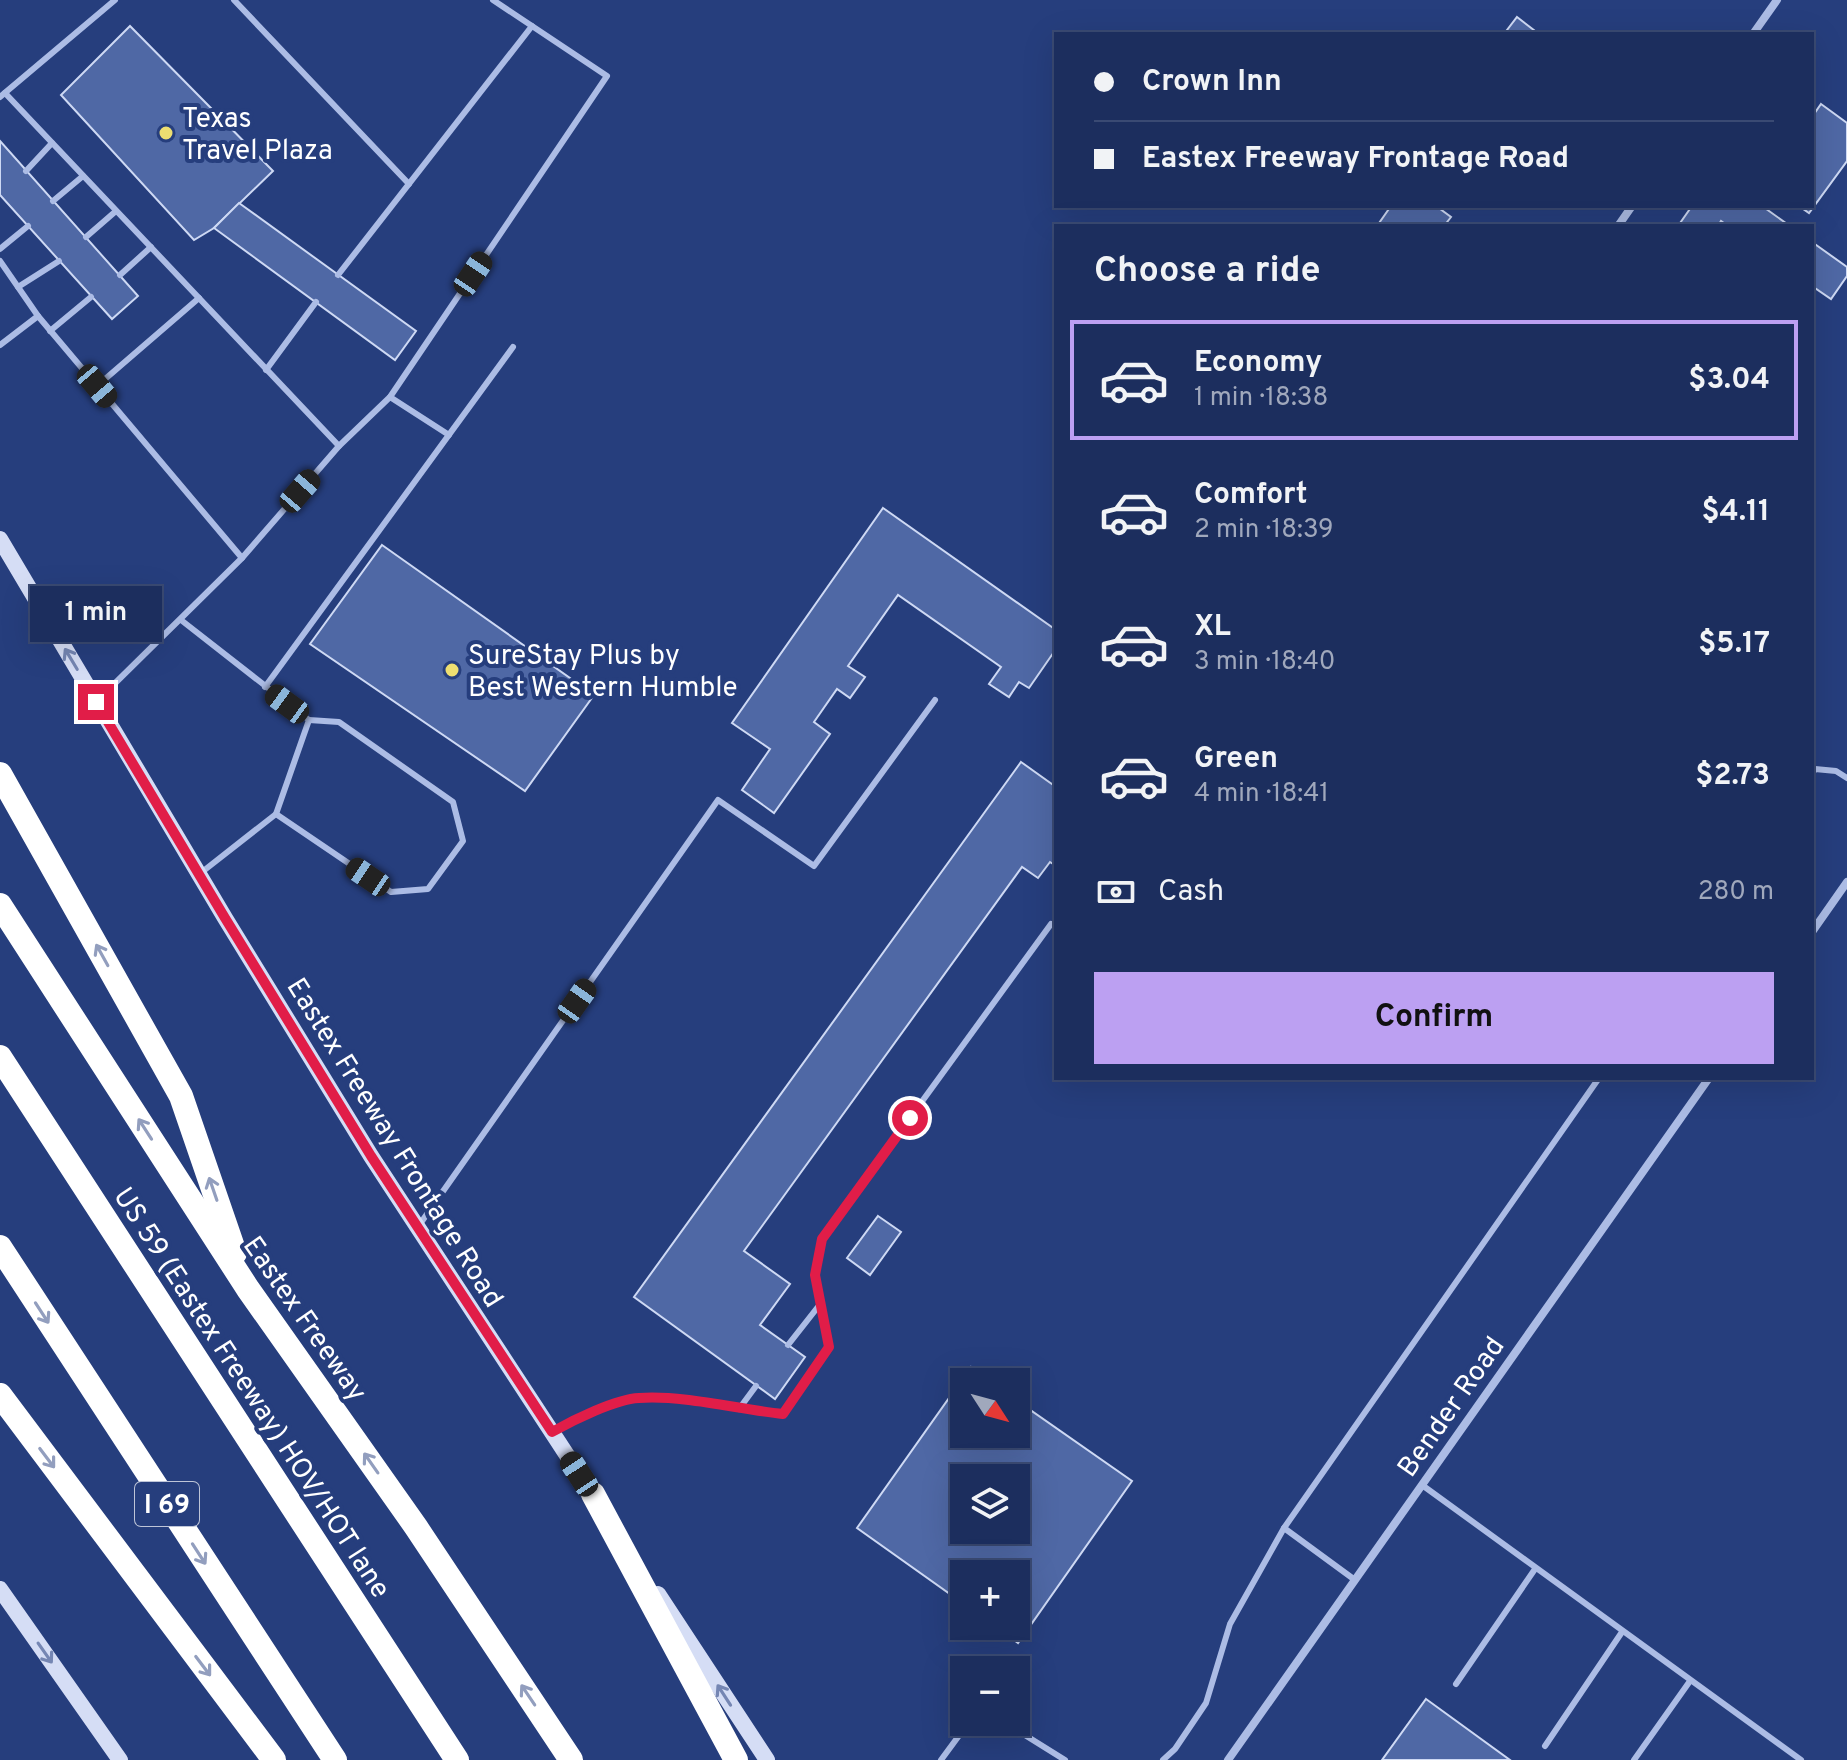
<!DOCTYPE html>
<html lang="en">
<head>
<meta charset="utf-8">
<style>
	:root { --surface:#1c2e5e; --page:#293a67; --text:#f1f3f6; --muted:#a0a8bc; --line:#3a4a73; --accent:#bca0f2 }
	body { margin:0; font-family:Overpass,sans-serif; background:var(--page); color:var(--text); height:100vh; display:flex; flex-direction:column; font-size:30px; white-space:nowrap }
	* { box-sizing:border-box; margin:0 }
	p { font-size:26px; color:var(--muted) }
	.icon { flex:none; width:44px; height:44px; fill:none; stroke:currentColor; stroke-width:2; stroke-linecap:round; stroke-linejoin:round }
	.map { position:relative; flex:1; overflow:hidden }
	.panel { position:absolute; left:1054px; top:224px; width:760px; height:856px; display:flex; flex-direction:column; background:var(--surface); border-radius:0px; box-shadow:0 8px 32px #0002,0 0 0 2px var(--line) }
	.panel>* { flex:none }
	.top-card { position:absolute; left:1054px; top:32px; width:760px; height:176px; border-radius:0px; box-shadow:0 8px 32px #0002,0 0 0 2px var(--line); display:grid; align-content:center; height:176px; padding:0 40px; background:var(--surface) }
	.needle { width:52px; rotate:126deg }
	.tools { position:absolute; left:950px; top:1368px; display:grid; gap:16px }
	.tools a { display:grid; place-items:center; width:80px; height:80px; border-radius:0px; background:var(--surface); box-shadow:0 8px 32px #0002,0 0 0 2px var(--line); font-size:40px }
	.end { position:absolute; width:36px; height:36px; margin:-18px; border:10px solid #e11d48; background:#fff; box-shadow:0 0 0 4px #fff }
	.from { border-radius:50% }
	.bubble { position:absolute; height:56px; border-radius:0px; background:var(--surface); box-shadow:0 8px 32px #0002,0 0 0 2px var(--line); font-size:26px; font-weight:700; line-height:56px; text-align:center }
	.car { position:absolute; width:24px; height:48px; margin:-24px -12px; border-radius:10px; box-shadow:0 0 6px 2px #0007; background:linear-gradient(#222 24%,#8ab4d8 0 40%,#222 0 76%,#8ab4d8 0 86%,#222 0) }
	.top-card b { display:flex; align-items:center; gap:28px; height:76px; font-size:30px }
	.top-card b+b { border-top:2px solid var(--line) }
	.top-card i { width:20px; height:20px; background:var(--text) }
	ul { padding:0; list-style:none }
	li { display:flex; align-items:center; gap:24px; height:120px; margin:0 16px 12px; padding:0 24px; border:4px solid transparent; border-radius:0px }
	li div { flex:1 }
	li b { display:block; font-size:30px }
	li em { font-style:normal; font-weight:700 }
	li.selected { border-color:var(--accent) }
	li>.icon { width:72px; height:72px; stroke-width:1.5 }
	h2 { padding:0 40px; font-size:36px; line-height:96px }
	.pay { display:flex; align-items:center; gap:20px; height:88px; padding:0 40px; font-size:30px }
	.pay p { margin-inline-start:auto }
	.action { display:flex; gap:16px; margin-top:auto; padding:16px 40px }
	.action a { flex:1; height:92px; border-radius:0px; background:var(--accent); color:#111; font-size:32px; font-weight:700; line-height:92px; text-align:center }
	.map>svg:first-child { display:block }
	.building { fill:#4f68a5; stroke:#ced9f4; stroke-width:2; fill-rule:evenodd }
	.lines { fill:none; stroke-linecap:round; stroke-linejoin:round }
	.service { stroke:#acbce5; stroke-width:6 }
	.minor { stroke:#acbce5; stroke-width:8 }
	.secondary { stroke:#d5ddf5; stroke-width:16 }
	.motorway { stroke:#fff; stroke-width:24 }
	.oneway { stroke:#7586b3 }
	.oneway2 { stroke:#929ebe }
	.route { stroke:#e11d48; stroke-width:10 }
	.poi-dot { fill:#edde71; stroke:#263e7d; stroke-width:3 }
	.labels { text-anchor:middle; stroke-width:8; stroke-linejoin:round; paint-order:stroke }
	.shield { fill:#263e7d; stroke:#bec5d8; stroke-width:2 }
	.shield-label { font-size:26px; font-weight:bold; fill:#fff }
	.poi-label { font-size:28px; fill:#fff; stroke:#263e7d; text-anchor:start }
	.street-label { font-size:28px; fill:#fff; stroke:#263e7d }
</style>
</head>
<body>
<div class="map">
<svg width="1847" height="1760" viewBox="0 0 1847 1760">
	<rect width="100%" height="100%" fill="#263e7d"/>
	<!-- building -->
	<g class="building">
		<path d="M1517,17L1539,34H1504Z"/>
		<path d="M130,26L273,171L214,228L194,240L61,95Z"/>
		<path d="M1821,104L1847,123V161L1809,213L1799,206H1812V117Z"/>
		<path d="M0,141L138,296L112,319L0,195Z"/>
		<path d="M239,203L416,331L395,360L214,228Z"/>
		<path d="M1391,206H1436L1451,217L1444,226H1377Z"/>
		<path d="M1692,206H1762L1790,226H1728L1721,221L1718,226H1678Z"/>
		<path d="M1812,242L1847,267V276L1831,299L1812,286Z"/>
		<path d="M883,508L1056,630V649L1029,688L1019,682L1009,697L989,684L1001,667L898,595L848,666L865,677L850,698L837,689L814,722L830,734L774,813L742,790L770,749L732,723Z"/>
		<path d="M382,545L594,695L525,791L310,644Z"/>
		<path d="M1021,762L1056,787V866L1050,862L1038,878L1022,867L744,1251L790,1284L760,1325L805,1357L775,1399L634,1297Z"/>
		<path d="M878,1216L901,1232L870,1275L847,1258Z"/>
		<path d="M971,1367L991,1382H964V1434H1016V1400L1132,1481L1018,1643L995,1626H1016V1574H964V1604L857,1528ZM964,1478H1016V1530H964Z"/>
		<path d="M1426,1699L1510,1760H1382Z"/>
	</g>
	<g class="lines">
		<!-- service -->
		<g class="service">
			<path d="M234,0L409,184"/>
			<path d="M5,93L339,446"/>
			<path d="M0,97L115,0"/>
			<path d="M26,171L52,143"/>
			<path d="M53,201L83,176"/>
			<path d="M86,237L116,211"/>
			<path d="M0,249L28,226"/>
			<path d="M0,261L38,316"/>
			<path d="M120,275L151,247"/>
			<path d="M338,275L532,26"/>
			<path d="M18,287L59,261"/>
			<path d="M50,331L91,297"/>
			<path d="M0,345L38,316L242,558"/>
			<path d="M266,370L316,302"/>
			<path d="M97,386L199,298"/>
			<path d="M390,397L449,435"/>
			<path d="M181,620L309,720L276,814L202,872"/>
			<path d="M265,687L513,347"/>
			<path d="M99,699L242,558L339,446L390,397L607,76L493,0"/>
			<path d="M1812,774L1815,769L1836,771L1847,778"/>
			<path d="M276,814L391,892L428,889L463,841L453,802L339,722L309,720"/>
			<path d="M420,1224L718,800L814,866L935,700"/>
			<path d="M788,1345L821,1303"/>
			<path d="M739,1409L756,1386"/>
			<path d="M552,1432C573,1420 616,1399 639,1397C685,1395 737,1409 783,1414L829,1347L815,1275L822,1239L1051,924"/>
			<path d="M1422,1485L1801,1760"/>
			<path d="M1284,1528L1599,1078"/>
			<path d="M1456,1684L1535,1569"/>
			<path d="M1004,1722L1065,1760"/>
			<path d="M1545,1746L1622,1632"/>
			<path d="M941,1760L969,1722"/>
			<path d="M1163,1760L1175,1749L1206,1703L1230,1624L1284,1528L1355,1580"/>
			<path d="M1634,1760L1690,1681"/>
		</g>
		<!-- minor -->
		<g class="minor">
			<path d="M1753,34L1777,0"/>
			<path d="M1618,226L1632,206"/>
			<path d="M1812,932L1847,882"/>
			<path d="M1228,1760L1709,1078"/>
		</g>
		<!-- secondary -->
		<g class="secondary">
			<path d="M0,539L225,918L371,1156L597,1501"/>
			<path d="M0,1589L120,1760"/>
			<path d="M658,1594L767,1760"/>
		</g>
		<!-- motorway -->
		<g class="motorway">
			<path d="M0,774L181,1096L235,1253"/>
			<path d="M0,905L248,1289L416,1527L571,1760"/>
			<path d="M0,1057L457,1760"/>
			<path d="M0,1247L335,1760"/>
			<path d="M0,1395L274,1760"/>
			<path d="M593,1494L736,1760"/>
		</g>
	</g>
	<!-- one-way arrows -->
	<defs><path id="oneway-shaft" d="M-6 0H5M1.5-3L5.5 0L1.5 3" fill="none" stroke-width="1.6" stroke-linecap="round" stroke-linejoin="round" transform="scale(2)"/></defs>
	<g class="oneway">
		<use href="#oneway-shaft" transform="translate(71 659) rotate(-121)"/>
		<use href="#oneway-shaft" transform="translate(45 1653) rotate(55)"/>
		<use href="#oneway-shaft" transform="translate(724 1695) rotate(-123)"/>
	</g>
	<g class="oneway2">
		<use href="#oneway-shaft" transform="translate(102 955) rotate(-119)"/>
		<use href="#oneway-shaft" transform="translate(145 1129) rotate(-123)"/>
		<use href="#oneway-shaft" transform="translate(213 1189) rotate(-109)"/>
		<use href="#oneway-shaft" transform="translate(42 1313) rotate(57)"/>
		<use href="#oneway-shaft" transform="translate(47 1458) rotate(53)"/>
		<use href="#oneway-shaft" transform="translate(371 1463) rotate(-125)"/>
		<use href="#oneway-shaft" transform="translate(199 1554) rotate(57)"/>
		<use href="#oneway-shaft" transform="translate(203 1666) rotate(53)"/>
		<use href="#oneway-shaft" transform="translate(528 1695) rotate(-124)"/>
	</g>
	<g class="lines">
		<!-- route -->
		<path class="route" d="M96,702L225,918L371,1156L552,1432C573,1420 616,1399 639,1398C685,1395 737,1409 783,1414L829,1347L815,1275L822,1239L910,1118"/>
	</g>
	<!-- markers -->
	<g class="poi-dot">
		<circle cx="166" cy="133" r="8"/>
		<circle cx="452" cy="670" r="8"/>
	</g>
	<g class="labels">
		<!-- shield labels -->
		<rect class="shield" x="135" y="1482" width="64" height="44" rx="6"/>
		<g class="shield-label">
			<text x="167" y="1513">I 69</text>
		</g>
		<!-- poi labels -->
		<g class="poi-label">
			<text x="182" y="127">Texas<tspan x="182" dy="32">Travel Plaza</tspan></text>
			<text x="468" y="664">SureStay Plus by<tspan x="468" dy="32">Best Western Humble</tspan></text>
		</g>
		<!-- street labels -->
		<g class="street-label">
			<text transform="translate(396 1142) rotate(58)" y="10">Eastex Freeway Frontage Road</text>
			<text transform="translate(306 1318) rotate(55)" y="10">Eastex Freeway</text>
			<text transform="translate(253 1392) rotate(57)" y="10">US 59 (Eastex Freeway) HOV/HOT lane</text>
			<text transform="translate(1450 1406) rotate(-55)" y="10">Bender Road</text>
		</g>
	</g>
</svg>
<div class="tools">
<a><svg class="needle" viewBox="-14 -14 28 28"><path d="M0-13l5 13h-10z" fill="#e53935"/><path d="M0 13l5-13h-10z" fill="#a0a8bc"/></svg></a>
<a><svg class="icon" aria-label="layers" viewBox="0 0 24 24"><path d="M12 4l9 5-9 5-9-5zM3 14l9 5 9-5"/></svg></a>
<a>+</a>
<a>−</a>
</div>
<i class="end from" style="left:910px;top:1118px"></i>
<i class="end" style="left:96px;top:702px"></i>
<div class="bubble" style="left:30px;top:586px;width:132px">1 min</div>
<i class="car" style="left:473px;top:274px;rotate:34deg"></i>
<i class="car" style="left:97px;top:386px;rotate:140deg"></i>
<i class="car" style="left:300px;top:491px;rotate:41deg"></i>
<i class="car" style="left:287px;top:704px;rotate:306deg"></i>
<i class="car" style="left:368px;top:877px;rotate:304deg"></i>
<i class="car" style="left:577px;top:1001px;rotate:35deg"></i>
<i class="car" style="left:579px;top:1474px;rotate:327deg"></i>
<div class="top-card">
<b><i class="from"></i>Crown Inn</b>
<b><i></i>Eastex Freeway Frontage Road</b>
</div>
<section class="panel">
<h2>Choose a ride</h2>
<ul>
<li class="selected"><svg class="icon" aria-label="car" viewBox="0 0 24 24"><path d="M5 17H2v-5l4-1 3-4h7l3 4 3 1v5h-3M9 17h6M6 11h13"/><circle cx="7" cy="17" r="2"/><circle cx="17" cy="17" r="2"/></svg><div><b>Economy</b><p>1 min · 18:38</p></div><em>$3.04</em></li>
<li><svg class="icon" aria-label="car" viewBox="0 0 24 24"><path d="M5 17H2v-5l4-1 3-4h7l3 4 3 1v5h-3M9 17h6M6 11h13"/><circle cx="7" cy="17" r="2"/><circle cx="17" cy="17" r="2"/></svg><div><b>Comfort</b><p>2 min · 18:39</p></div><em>$4.11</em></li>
<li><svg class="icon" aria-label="car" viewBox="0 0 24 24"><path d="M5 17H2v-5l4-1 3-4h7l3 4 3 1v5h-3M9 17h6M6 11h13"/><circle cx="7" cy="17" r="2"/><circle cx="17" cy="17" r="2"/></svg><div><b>XL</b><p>3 min · 18:40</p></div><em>$5.17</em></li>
<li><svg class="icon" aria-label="car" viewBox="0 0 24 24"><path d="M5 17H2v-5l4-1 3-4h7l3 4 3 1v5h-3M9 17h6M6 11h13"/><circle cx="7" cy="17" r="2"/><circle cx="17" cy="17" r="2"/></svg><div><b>Green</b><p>4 min · 18:41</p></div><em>$2.73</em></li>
</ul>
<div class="pay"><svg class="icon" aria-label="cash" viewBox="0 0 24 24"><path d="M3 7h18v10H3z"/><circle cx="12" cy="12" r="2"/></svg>Cash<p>280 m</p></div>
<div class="action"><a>Confirm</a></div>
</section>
</div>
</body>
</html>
